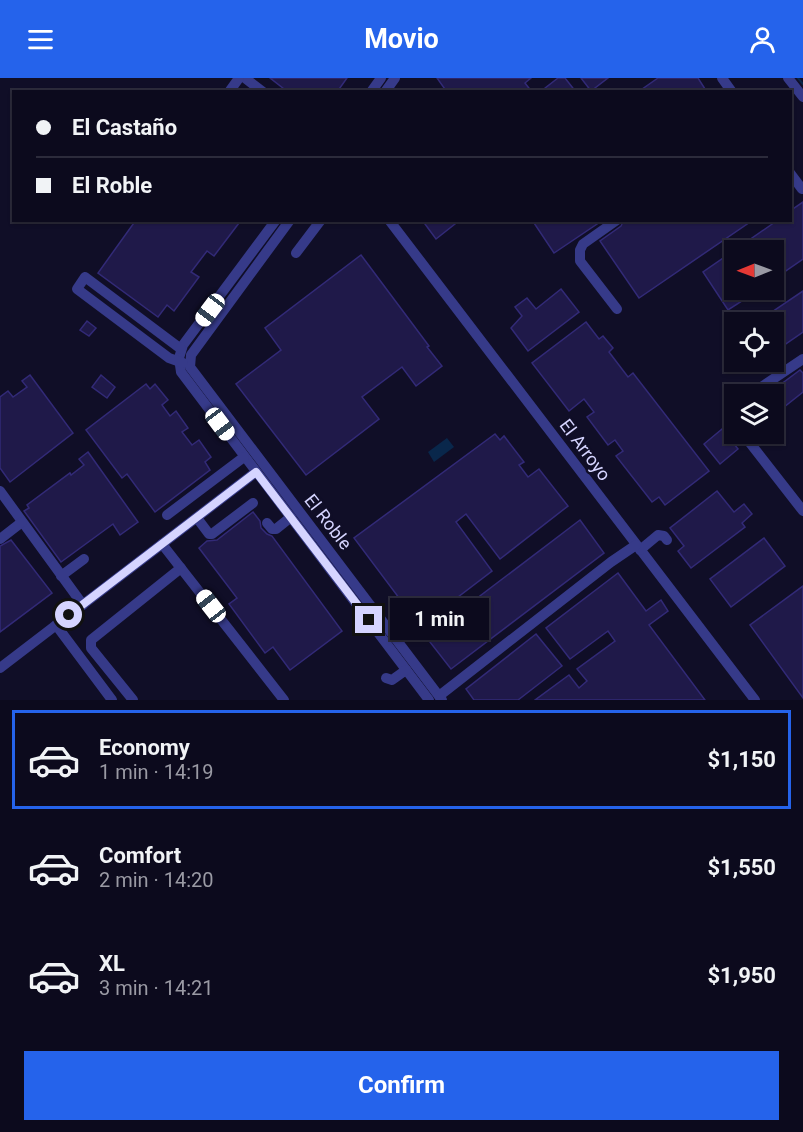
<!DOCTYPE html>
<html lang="en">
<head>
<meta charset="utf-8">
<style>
	:root { --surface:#0c0a1d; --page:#1a182a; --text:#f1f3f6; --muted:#9a9aa4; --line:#2c2b3b; --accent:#2563eb }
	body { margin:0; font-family:Roboto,sans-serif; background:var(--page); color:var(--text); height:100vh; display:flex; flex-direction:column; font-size:22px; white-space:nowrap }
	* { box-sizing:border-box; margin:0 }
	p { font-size:20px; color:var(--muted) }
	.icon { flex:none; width:33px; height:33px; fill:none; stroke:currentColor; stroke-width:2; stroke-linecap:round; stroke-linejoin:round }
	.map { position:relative; height:622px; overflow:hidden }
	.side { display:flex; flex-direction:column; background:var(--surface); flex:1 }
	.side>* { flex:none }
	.hud { position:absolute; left:12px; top:12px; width:780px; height:132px; border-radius:0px; box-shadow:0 2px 4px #0004,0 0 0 2px var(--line); display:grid; align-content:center; height:132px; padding:0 24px; background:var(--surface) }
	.needle { width:39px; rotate:269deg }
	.tools { position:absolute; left:724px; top:162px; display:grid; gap:12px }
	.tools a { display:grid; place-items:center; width:60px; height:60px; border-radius:0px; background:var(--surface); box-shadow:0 2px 4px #0004,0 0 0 2px var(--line); font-size:30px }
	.end { position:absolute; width:27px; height:27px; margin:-14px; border:8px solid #d5d4ff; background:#111; box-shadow:0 0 0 3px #111 }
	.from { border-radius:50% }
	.bubble { position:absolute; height:42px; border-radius:0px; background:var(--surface); box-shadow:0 2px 4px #0004,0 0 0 2px var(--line); font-size:20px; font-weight:700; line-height:42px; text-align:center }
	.car { position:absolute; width:18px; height:36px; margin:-18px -9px; border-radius:8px; box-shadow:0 0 4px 2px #0007; background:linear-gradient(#fff 24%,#345 0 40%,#fff 0 76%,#345 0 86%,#fff 0) }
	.hud b { display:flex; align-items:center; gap:21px; height:57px; font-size:22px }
	.hud b+b { border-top:2px solid var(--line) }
	.hud i { width:15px; height:15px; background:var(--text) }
	ul { padding:10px 0 0; list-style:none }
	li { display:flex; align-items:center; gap:18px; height:99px; margin:0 12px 9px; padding:0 12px; border:3px solid transparent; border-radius:0px }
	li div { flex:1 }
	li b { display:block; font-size:22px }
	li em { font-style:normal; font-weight:700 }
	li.selected { border-color:var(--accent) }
	li>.icon { width:54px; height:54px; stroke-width:1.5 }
	.action { display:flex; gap:12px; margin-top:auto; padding:12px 24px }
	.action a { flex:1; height:69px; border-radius:0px; background:var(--accent); color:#fff; font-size:24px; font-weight:700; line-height:69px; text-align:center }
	header { display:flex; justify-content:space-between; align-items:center; height:78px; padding:0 24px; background:var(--accent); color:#fff; font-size:27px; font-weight:700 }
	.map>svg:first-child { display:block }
	.water { fill:#09274b }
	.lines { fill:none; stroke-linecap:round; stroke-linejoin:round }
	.stream { stroke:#09274b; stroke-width:2 }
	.building { fill:#1f1949; stroke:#322a77; stroke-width:1.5 }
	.minor { stroke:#363a89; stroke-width:10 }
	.route { stroke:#d5d4ff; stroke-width:8 }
	.labels { text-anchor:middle; stroke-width:5; stroke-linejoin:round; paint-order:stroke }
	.street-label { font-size:18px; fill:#d5d4ff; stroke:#100e27 }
</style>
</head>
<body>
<header><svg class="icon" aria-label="menu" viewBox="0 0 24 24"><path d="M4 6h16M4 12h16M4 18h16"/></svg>Movio<svg class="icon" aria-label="person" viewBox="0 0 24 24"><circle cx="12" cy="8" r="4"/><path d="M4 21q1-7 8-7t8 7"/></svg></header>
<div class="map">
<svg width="803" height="622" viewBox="0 0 803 622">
	<rect width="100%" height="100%" fill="#100e27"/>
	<!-- water -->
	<path class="water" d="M447,360L454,369L434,384L428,374Z"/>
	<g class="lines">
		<!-- stream -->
		<path class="stream" d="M798,0L803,6"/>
	</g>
	<!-- building -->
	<g class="building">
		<path d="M270,0H347L337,14H288Z"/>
		<path d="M437,0H531L525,5L532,14H447Z"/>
		<path d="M558,0H565L576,14H540Z"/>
		<path d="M581,0H608L591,13Z"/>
		<path d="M658,0H698L707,14H638Z"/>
		<path d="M803,124V181L774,201V172H735V212H759L728,232L703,194L778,142H790V133Z"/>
		<path d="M136,142H236L239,145L214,178L207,173L191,194L199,199L174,233L167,227L158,239L98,195Z"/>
		<path d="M422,142H460L436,161Z"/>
		<path d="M532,142H603L554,175Z"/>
		<path d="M624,142H753L639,220L600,163L621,148Z"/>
		<path d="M361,177L429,268L427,269L442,288L416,308L402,289L362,319L379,341L306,397L236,306L281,272L265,250Z"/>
		<path d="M561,211L579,234L528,273L511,250L522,238L515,229L527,220L536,231Z"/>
		<path d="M803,213V254L774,274V244H757Z"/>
		<path d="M87,243L96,250L89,258L80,252Z"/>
		<path d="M586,244L599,261L603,258L613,270L609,274L628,299L633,295L709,393L665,427L659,419L652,424L616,378L623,373L615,362L608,367L587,339L594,334L584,321L569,333L532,285Z"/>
		<path d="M800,292L803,295V314L774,337V316H768Z"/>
		<path d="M30,297L73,355L10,404L0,390V319L8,313L13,319L27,309L22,303Z"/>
		<path d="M101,297L115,309L107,320L92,309Z"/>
		<path d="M146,306L150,311L155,306L168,322L162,327L170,338L176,333L188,350L182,354L192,367L199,362L211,379L205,384L210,392L155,434L127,396L122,400L86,352Z"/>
		<path d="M722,351L738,371L720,386L704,366Z"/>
		<path d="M495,356L500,362L504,358L524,384L519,387L528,399L539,391L568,428L500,481L466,436L456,444L492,493L420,548L354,460Z"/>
		<path d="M88,374L138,444L120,457L113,446L61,484L24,433L29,430L27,427L70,395L71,397L84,387L79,381Z"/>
		<path d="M717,413L734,434L744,426L752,436L742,445L745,449L691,490L678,473L684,468L670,450Z"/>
		<path d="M253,434L260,443L261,450L267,456L272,458L342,553L290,592L273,569L265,575L229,526L237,520L199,470L207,463L217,462Z"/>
		<path d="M580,442L604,475L451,591L426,559Z"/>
		<path d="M764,460L785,488L731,529L710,501Z"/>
		<path d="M11,462L52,515L0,554V468Z"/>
		<path d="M618,495L646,533L661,522L668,533L649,547L705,622H535L569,597L579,610L587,603L577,591L615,563L608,553L570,581L546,550Z"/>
		<path d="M803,508V620L750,547Z"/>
		<path d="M536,556L562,588L518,622H474L466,611Z"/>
	</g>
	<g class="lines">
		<!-- minor -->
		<g class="minor">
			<path d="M245,0L263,14"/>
			<path d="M722,0L732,14"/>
			<path d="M788,0L803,19"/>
			<path d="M229,14L239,0"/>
			<path d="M371,14L381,0"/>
			<path d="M385,14L395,0"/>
			<path d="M790,95L802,111"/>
			<path d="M276,142L183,267L179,280L181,294L429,622"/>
			<path d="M290,142L191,277L190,289L442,622"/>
			<path d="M389,142L755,622"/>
			<path d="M617,142L583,166L580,172V183L617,231"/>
			<path d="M296,175L321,142"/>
			<path d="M181,271L85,199L77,211L169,280L183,285"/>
			<path d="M751,316L803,281"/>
			<path d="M743,356L803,433"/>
			<path d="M0,413L83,527"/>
			<path d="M167,437L244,379"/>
			<path d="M197,440L209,456H212L253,425"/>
			<path d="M267,445L272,451H276L291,439"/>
			<path d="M0,461L22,444"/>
			<path d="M162,466L284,622"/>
			<path d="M640,472L658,457L664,458L667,462"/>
			<path d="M61,498L84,481"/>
			<path d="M56,547L112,622"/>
			<path d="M0,590L256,394"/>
			<path d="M386,600L392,602L406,592"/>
			<path d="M439,618L611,484L636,467"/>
			<path d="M133,622L91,570V562L181,490"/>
		</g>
	</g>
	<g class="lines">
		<!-- route -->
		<path class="route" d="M69,537L256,394L369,542"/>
	</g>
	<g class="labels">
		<!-- street labels -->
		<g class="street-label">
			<text transform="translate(585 372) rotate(53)" y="6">El Arroyo</text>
			<text transform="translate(328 444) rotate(52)" y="6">El Roble</text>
		</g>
	</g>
</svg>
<div class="tools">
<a><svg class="needle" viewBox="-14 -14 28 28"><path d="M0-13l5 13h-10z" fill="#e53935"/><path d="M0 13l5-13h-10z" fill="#9a9aa4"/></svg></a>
<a><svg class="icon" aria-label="locate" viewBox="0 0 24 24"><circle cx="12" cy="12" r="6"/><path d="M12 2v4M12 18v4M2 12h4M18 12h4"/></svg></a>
<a><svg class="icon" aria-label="layers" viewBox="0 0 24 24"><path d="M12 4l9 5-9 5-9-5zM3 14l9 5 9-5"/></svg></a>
</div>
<i class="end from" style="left:69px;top:537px"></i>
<i class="end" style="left:369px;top:542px"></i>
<div class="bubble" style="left:390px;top:520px;width:99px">1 min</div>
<i class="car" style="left:210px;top:232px;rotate:217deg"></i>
<i class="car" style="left:220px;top:346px;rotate:143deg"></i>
<i class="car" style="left:211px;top:528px;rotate:322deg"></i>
<div class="hud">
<b><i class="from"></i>El Castaño</b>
<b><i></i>El Roble</b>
</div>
</div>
<section class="side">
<ul>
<li class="selected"><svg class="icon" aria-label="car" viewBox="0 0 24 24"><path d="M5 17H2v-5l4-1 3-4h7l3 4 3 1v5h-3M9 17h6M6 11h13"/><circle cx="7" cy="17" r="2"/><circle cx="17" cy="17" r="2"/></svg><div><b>Economy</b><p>1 min · 14:19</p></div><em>$1,150</em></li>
<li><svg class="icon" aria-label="car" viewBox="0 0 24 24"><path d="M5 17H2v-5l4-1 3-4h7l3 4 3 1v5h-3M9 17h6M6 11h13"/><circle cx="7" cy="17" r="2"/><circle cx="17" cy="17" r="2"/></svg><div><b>Comfort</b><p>2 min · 14:20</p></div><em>$1,550</em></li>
<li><svg class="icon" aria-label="car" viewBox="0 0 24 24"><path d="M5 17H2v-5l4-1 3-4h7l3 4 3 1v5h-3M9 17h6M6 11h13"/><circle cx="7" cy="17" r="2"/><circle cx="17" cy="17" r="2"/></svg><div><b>XL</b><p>3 min · 14:21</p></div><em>$1,950</em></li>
</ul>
<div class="action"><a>Confirm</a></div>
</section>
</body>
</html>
